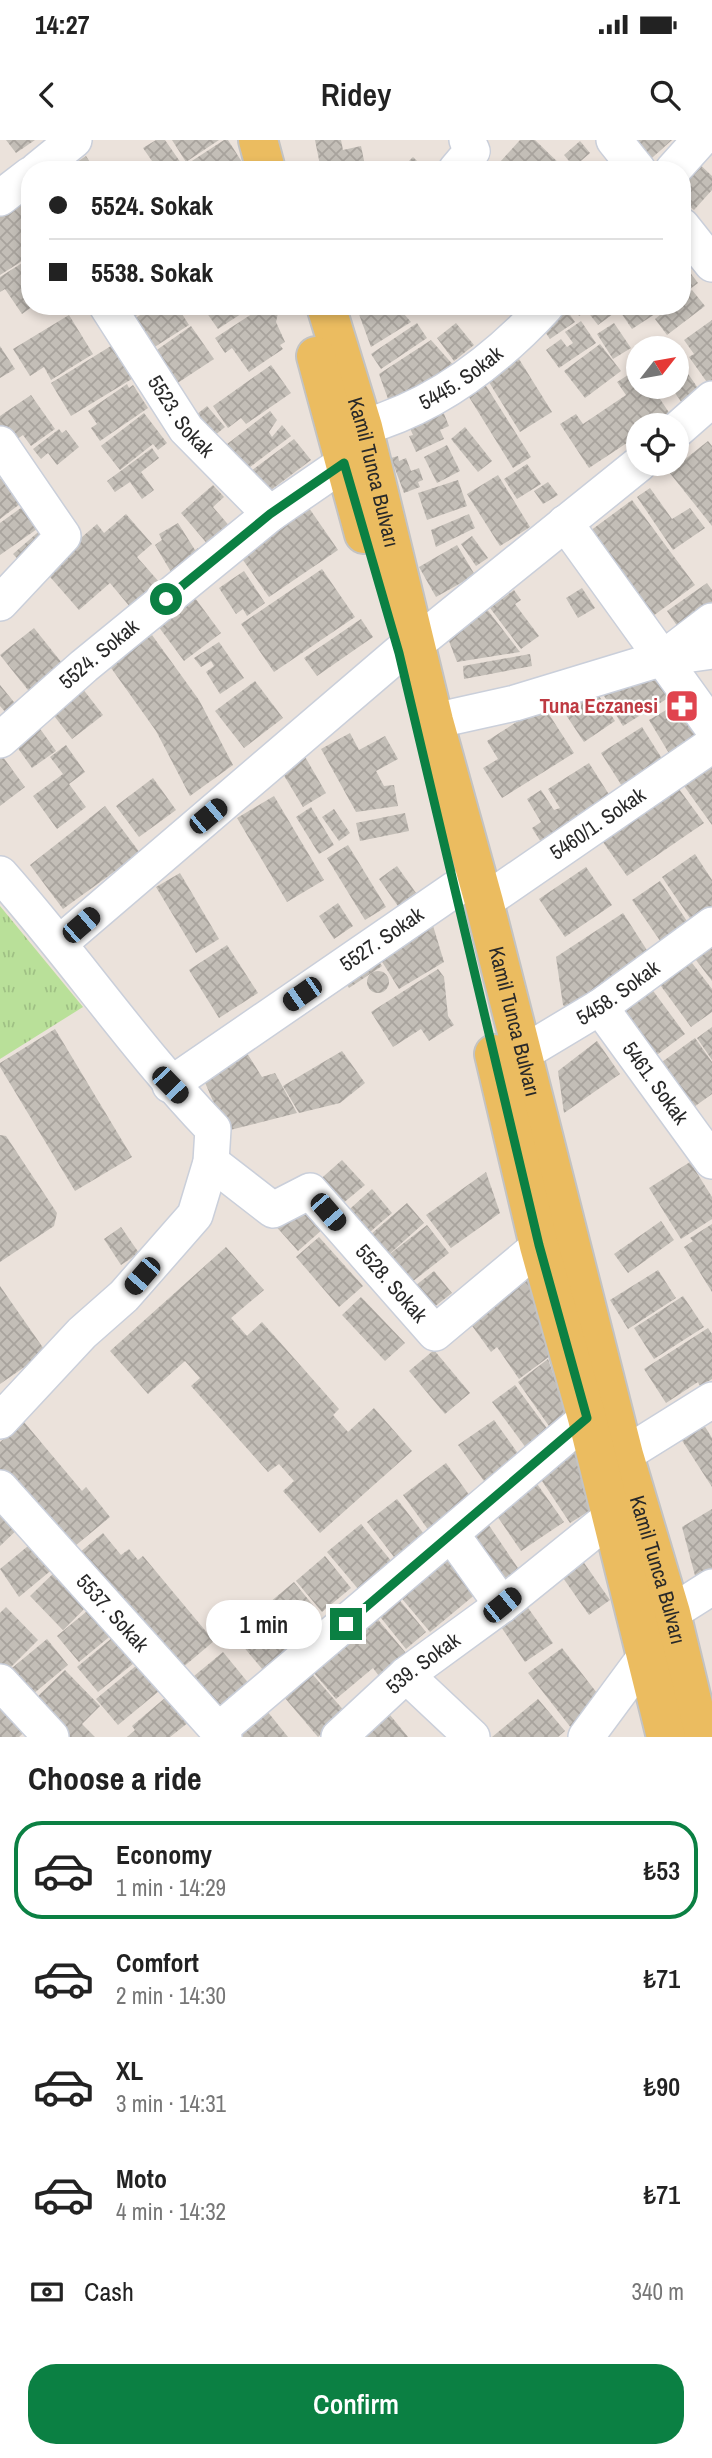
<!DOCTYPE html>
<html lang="en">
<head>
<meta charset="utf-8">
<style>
	:root { --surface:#fff; --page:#f2f2f2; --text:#222; --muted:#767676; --line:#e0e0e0; --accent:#0b8043 }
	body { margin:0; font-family:"Archivo Narrow",sans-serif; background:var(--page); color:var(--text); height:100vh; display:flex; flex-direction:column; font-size:26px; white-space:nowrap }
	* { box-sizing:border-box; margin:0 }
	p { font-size:23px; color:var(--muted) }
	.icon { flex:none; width:38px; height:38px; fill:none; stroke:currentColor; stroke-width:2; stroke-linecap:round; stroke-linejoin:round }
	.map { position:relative; height:1597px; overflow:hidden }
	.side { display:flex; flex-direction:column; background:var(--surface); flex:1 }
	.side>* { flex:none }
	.hud { position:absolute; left:21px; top:21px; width:670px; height:154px; border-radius:28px; box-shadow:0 4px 10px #0003; display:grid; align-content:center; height:154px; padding:0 28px; background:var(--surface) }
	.needle { width:46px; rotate:59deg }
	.fabs { position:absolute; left:626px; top:196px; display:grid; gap:14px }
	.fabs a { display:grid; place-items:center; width:63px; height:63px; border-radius:50%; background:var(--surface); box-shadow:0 4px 10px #0003; font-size:35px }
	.end { position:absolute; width:32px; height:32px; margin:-16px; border:9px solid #0b8043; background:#fff; box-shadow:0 0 0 4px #fff }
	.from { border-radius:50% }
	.bubble { position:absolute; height:49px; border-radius:24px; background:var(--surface); box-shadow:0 4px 10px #0003; font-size:23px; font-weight:600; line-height:49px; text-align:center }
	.car { position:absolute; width:21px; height:42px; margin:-21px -10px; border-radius:9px; box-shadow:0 0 5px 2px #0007; background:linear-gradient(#222 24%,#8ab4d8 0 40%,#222 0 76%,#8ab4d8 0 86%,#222 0) }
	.hud b { display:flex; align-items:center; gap:24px; height:66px; font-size:26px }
	.hud b+b { border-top:2px solid var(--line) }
	.hud i { width:18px; height:18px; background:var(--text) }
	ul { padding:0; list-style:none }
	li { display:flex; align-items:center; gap:21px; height:98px; margin:0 14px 10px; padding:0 14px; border:4px solid transparent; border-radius:28px }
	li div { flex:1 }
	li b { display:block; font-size:26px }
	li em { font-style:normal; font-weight:600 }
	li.selected { border-color:var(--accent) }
	li>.icon { width:63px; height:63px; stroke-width:1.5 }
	h2 { padding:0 28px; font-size:32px; line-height:84px }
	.pay { display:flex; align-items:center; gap:18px; height:77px; padding:0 28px; font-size:26px }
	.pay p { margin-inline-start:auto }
	.action { display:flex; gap:14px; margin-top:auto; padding:14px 28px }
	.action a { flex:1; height:80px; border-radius:28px; background:var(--accent); color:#fff; font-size:28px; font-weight:600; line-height:80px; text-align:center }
	.status { display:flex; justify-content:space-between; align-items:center; height:49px; padding:0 35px; background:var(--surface); direction:ltr }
	.status svg { height:19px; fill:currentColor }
	header { display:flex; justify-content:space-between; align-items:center; height:91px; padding:0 28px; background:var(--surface); font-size:32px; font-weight:600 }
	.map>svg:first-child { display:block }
	.park { fill:url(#park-tufts) }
	.building { fill:url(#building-cross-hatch) }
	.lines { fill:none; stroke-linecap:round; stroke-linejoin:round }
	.minor-casing { stroke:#cacfda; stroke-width:38 }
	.major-casing { stroke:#c3c3c3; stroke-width:42 }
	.minor { stroke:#fff; stroke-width:35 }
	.major { stroke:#ebbc60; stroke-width:38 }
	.route { stroke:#0b8043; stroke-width:9 }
	.labels { text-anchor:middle; stroke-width:5; stroke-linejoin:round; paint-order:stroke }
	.street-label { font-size:21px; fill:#292929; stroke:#fff }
	.health-label { font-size:21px; font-weight:bold; fill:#be3a42; stroke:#fff; text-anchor:end }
</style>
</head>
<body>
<div class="status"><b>14:27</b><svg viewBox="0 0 49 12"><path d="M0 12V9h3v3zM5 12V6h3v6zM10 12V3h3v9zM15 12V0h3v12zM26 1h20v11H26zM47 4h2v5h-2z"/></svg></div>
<header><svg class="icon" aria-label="back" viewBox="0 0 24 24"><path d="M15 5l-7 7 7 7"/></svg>Ridey<svg class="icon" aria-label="search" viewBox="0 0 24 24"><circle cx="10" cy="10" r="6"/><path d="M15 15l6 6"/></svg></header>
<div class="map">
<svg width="712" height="1597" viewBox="0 0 712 1597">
	<defs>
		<pattern id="park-tufts" width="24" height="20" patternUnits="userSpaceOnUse" patternTransform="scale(1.75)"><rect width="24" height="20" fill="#b9e099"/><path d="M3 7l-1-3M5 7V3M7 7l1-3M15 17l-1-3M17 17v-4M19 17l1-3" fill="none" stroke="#9fc084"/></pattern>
		<pattern id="building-cross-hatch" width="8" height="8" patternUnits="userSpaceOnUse" patternTransform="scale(1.75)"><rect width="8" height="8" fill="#c3beb7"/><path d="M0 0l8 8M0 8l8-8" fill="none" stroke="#a8a39d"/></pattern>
	</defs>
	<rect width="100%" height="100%" fill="#ebe2db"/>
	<!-- park -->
	<path class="park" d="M0,766L83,867L0,919Z"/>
	<!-- building -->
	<g class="building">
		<path d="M6,0H35L16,13Z"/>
		<path d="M156,0H165L181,23L170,30H148L145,25L152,21L143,8Z"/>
		<path d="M172,0H219L186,22Z"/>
		<path d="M224,0H228L247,30H178Z"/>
		<path d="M315,0H341L343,10L361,6L366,30H321Z"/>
		<path d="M520,0H535L566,30H508L500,22Z"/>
		<path d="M622,0H672L644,25Z"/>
		<path d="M580,1L590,13L574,27L564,15Z"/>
		<path d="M86,16L95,30H65Z"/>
		<path d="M413,17L426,30H400Z"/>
		<path d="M693,18L712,36V50L694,70L682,60V30Z"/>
		<path d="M30,58V116L0,135V77Z"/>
		<path d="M30,118V166H33L22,174L5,149L0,152V137Z"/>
		<path d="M686,127L698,143L682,155V130Z"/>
		<path d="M692,150L705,166L667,195L655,179L671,166H682V157Z"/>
		<path d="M127,166H151L134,177Z"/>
		<path d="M154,166H177L189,185L153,208L131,181Z"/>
		<path d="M202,166H253L218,189Z"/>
		<path d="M264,166H274L278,173L276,182L285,202L280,205L283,209L249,232L232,208L225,213L215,198Z"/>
		<path d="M356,166H397L411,182L371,207Z"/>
		<path d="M564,166L575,182L550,199L539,183Z"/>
		<path d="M572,166H614L617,171L598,185L587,171L579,176Z"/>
		<path d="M624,166H650L655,174L632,189L619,170Z"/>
		<path d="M69,175L93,214L51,240L44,227L30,236L13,209Z"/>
		<path d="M712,180V243L709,245L689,217L694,214L684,200Z"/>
		<path d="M581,181L596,203L559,228L546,210L561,199L567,207L573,203L565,192Z"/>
		<path d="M417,183L427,198L381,229L371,214Z"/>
		<path d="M456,183L474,205L454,221L437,198Z"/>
		<path d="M614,183L631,208L613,219L597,194Z"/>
		<path d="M191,186L214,219L173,246L151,214Z"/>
		<path d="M431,200L455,227L392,270L379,234Z"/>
		<path d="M119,201L140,234L71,276L51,243Z"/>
		<path d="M600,204L621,231L585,258L564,231Z"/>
		<path d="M0,206L15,229L0,238Z"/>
		<path d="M677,218L700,251L682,263L671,247H677Z"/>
		<path d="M519,219L552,272L520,292L487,239Z"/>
		<path d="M271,225L291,253L246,284L241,278L228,288L213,266Z"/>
		<path d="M639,228V247H652L670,274L653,285H639V295L589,328L560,284L576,274L583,284L626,255L617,242Z"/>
		<path d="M481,238L531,317L513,328L464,249Z"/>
		<path d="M127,244L129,248L133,245L148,268L100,301L91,288L97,284L88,271Z"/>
		<path d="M31,255L55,289L31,306L23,295L10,304L0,289V276Z"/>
		<path d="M207,266L225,287L208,301L190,280Z"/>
		<path d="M442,269L449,286L440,290L444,299L416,312L409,296L413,295L408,284Z"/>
		<path d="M270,271L277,280L269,292L272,297L282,285L291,296L241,334L222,308Z"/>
		<path d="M144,273L167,303L158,310L153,304L120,330L101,306Z"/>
		<path d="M465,287L492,321L478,332L451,299Z"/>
		<path d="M59,289L62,293L66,290L79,307L57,325L48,313L41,319L33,309Z"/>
		<path d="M294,299L311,320L263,356L247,334Z"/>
		<path d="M708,301L712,306V386L669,332Z"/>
		<path d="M447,305L460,331L437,343L424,317Z"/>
		<path d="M152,308L159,318L141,332L154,350L142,359L130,342L115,352L107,341Z"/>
		<path d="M398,316L399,321L406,318L411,331L419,328L423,340L418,342L420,347L404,353L391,318Z"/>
		<path d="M527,324L541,344L517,359L504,339Z"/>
		<path d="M8,333L28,358L0,379V339Z"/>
		<path d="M498,335L530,387L500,406L467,354Z"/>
		<path d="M458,340L467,366L427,380L418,353Z"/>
		<path d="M548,342L558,355L543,364L534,351Z"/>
		<path d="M213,345L224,357L213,367L232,389L210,407L181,373Z"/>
		<path d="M650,348L672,379L690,368L705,388L673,410L637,357Z"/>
		<path d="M32,360L47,382L0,415V383Z"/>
		<path d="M632,360L695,445L653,476L590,391Z"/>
		<path d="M307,365L338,410L269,457L238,413Z"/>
		<path d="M126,374L152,404L137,417L160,443L131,468L110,443L79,470L44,430L97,384L104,393Z"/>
		<path d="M469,374L475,388L436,407L431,390Z"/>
		<path d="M178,383L195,410L198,408L204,418L171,432L155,405L162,400L159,394Z"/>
		<path d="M44,387L55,401L25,427L13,414Z"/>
		<path d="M472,396L488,418L476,426L461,404Z"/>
		<path d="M457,405L475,435L436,457L419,427Z"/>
		<path d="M322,429L355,477L274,532L241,484Z"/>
		<path d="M244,431L265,463L247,476L243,469L236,474L219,448Z"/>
		<path d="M707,443L712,450V472L682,493L667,471Z"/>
		<path d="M582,448L595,468L578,478L566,458Z"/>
		<path d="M514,450L521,460L515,464L539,496L521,509L490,468Z"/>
		<path d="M195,458L221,493L184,521L158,486Z"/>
		<path d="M486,468L520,512L457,522L449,501Z"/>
		<path d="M361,479L373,497L317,536L304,518Z"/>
		<path d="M34,488L70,533L36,560L0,515Z"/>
		<path d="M152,495L199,560L233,625L190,656L156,591L109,525Z"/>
		<path d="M219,502L244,538L220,554L206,532L214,526L211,521L201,527L194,518Z"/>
		<path d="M530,514L532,526L464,539L463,526Z"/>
		<path d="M660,534L673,555L623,586L599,548Z"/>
		<path d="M255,541L283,578L244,608L215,571Z"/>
		<path d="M79,544L103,575L72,599L48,568Z"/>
		<path d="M0,545L18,567L8,575L0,566Z"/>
		<path d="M594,548L615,581L584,602L562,569Z"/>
		<path d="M685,559L709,599L673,620L649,580Z"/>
		<path d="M543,565L574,613L502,658L483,628L498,619L487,601Z"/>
		<path d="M36,583L56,611L32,628L12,600Z"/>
		<path d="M642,587L668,628L627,654L601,613Z"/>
		<path d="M350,593L359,610L385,596L398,619L376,631L384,646L394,645L398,666L356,672L321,609Z"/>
		<path d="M66,605L85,632L69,644L86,667L57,689L33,656L63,634L50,617Z"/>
		<path d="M0,613L25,647L0,666Z"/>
		<path d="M304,615L326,653L303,667L280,629Z"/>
		<path d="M712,615V685L679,639Z"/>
		<path d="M589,623L615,664L546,710L532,688L541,682L527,659L541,650L554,670L560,668L548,649Z"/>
		<path d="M153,638L176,670L139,697L116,666Z"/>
		<path d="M676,645L704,683L627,736L600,698Z"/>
		<path d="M274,656L324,740L287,762L237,678Z"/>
		<path d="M105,666L140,713L63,769L30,725Z"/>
		<path d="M311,667L334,705L319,714L296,677Z"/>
		<path d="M334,669L350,693L339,701L322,677Z"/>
		<path d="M405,673L409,691L360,701L356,683Z"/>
		<path d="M348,705L386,767L365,780L327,718Z"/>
		<path d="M695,714L712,740V772L694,784L662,737Z"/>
		<path d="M397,726L416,753L398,766L379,739Z"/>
		<path d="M586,727L612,765L565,797L539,759Z"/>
		<path d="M180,733L219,799L196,813L156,747Z"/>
		<path d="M660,741L693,790L665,808L632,760Z"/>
		<path d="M338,763L353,786L334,799L319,776Z"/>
		<path d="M623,773L654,821L578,876L563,865L556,817Z"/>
		<path d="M431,779L444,822L399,849L376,812Z"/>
		<path d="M712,802V841L693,816Z"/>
		<path d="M227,805L258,853L219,878L189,830Z"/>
		<path d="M374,814L382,826L349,848L341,836Z"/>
		<path d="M689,819L712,849V872L691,887L658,842Z"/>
		<path d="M438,829L444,837L448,876L454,885L429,901L421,889L393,907L371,872Z"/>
		<circle cx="378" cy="842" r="11"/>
		<path d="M651,848L685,894L650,920L616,874Z"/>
		<path d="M712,887V920L697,898Z"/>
		<path d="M55,889L132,1017L75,1051L0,927V923Z"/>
		<path d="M695,898L712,922V954L687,972L655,927Z"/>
		<path d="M597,901L620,934L564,973L558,931Z"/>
		<path d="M342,911L365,943L340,963L299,973L283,946Z"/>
		<path d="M247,913L262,937L275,933L297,973L226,991L203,938Z"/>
		<path d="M0,995L6,996L57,1073L54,1086L0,1122Z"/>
		<path d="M342,1020L365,1045L336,1069L315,1044Z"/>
		<path d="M690,1022L712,1057V1079L681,1099L649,1048Z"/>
		<path d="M486,1032L500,1073L451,1108L426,1075Z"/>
		<path d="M372,1049L392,1073L362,1099L342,1076Z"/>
		<path d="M298,1060L323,1089L298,1111L273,1083Z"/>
		<path d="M407,1063L424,1083L386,1117L427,1085L449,1113L403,1149L363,1101Z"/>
		<path d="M661,1081L674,1100L628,1133L614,1114Z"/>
		<path d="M712,1084V1152L684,1107L693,1101L690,1098Z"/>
		<path d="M121,1087L139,1113L121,1125L104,1099Z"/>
		<path d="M319,1097L363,1146L339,1167L296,1117Z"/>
		<path d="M226,1107L264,1150L231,1178L247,1196L262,1182L339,1269L333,1275L348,1292L374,1268L412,1311L320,1393L283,1351L294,1341L279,1324L268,1332L191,1246L200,1238L185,1221L148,1254L110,1211Z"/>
		<path d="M658,1130L676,1158L628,1189L610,1160Z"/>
		<path d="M434,1131L452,1153L429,1171L411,1149Z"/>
		<path d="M529,1139L554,1213L519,1239L497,1207L491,1212L470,1183Z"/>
		<path d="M0,1146L46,1212L0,1244Z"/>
		<path d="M683,1156L704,1187L654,1219L634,1188Z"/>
		<path d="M361,1157L405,1203L385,1221L342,1175Z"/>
		<path d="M708,1188L712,1194V1239L700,1246L698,1242L666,1263L644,1229Z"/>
		<path d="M434,1210L470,1253L445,1274L409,1231Z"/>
		<path d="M548,1219L571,1285L556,1296L518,1242Z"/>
		<path d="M515,1245L552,1295L529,1312L492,1262Z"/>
		<path d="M494,1280L527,1326L492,1352L458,1305Z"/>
		<path d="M24,1282L82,1351L86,1347L110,1377L69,1411L0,1329V1302Z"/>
		<path d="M704,1285L712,1298V1347L681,1299Z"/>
		<path d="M575,1308L594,1368L570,1383L538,1335Z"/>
		<path d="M446,1323L475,1363L432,1395L403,1355Z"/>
		<path d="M535,1341L564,1382L521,1411L493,1370Z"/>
		<path d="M397,1359L424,1394L394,1417L367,1382Z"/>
		<path d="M0,1364L21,1386L0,1406Z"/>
		<path d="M712,1369V1433L697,1443L682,1387Z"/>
		<path d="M361,1384L392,1422L359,1450L327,1412Z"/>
		<path d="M488,1384L520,1431L494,1450L461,1403Z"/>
		<path d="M103,1393L121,1415L129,1409L138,1420L143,1416L214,1501L175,1534L79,1413Z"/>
		<path d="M39,1397L60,1423L19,1457L0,1429Z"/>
		<path d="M451,1410L483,1448L430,1492L398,1454Z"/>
		<path d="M325,1416L351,1448L322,1472L296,1441Z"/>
		<path d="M582,1420L610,1460L589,1475L561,1435Z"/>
		<path d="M61,1426L94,1459L63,1490L30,1456Z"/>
		<path d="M294,1442L317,1470L286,1495L263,1468Z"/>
		<path d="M397,1457L426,1492L406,1509L377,1473Z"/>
		<path d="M98,1462L120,1488L79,1522L57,1496Z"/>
		<path d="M526,1465L553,1503L525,1522L499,1484Z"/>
		<path d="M6,1467L38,1500L7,1531L0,1524V1473Z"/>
		<path d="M261,1468L292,1506L263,1530L232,1493Z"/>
		<path d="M375,1476L406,1513L379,1536L373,1528L336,1559L308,1526Z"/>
		<path d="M118,1493L139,1519L98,1552L77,1527Z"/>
		<path d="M47,1499L68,1525L27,1559L6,1533Z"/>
		<path d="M562,1508L597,1553L572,1589L528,1533Z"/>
		<path d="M223,1512L250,1545L209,1579L182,1546Z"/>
		<path d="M137,1525L159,1551L118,1585L96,1559Z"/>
		<path d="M307,1528L346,1573L318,1597L279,1551Z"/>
		<path d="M65,1530L100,1566L82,1584L95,1597H69L33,1561Z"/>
		<path d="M172,1552L194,1578L170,1597H127L135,1590L132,1586Z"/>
		<path d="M0,1557L32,1585L19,1597H0Z"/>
		<path d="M538,1559L565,1591L558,1597H492Z"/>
		<path d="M263,1566L288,1597H237Z"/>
		<path d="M390,1575L408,1597H364Z"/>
	</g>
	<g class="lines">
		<defs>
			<g id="minor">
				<path d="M614,0L638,30"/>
				<path d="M37,30L74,0"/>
				<path d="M456,30L472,11L467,0"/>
				<path d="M673,30L700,0"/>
				<path d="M0,58L30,35"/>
				<path d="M682,86L712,124"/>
				<path id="s1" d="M107,166L186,289L270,374"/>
				<path id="s2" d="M363,287C435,267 496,220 546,166"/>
				<path d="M677,290L712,259"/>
				<path d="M0,304L63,396L0,463"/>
				<path d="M565,383L712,587"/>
				<path d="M417,503L639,324"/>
				<path d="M665,517L712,481"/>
				<path d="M434,581L515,563L663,518L712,511"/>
				<path id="s3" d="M0,600L84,526L270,374L344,323"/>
				<path d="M0,734C74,817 136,909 213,989L211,1022L195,1075L124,1156L82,1193L0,1281"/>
				<path id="s4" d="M484,762L712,605"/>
				<path d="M60,803L399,513"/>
				<path id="s5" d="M600,867L712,1021"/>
				<path id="s6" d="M520,915L600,867L712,785"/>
				<path id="s7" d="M170,945L455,749"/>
				<path id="s8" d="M211,1022L273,1070L310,1051L435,1193L539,1106"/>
				<path d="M624,1315L712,1260"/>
				<path id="s9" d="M0,1348L224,1597"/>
				<path d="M452,1395L502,1465"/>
				<path d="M671,1473L712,1447"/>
				<path d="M406,1535L472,1597"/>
				<path d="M0,1542L51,1597"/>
				<path d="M218,1591L587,1278"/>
				<path id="s10" d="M339,1597L406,1535L502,1465L611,1377"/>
				<path d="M586,1597L645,1517"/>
			</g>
			<g id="major">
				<path d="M258,0L266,30"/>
				<path id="s11" d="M326,166L363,287L434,581L484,762L624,1315L671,1473L701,1597"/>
				<path d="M316,216L364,394"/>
				<path d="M494,914L539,1106L587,1278L666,1597"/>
			</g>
		</defs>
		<!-- minor casing -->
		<use href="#minor" class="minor-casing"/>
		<!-- major casing -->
		<use href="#major" class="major-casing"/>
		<!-- minor -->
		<use href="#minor" class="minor"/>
		<!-- major -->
		<use href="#major" class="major"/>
	</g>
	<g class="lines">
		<!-- route -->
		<path class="route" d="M166,459L270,374L344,323L399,513L539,1105L587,1278L346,1484"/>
	</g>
	<!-- icons -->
	<defs>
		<symbol id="pharmacy-square" viewBox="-11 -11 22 22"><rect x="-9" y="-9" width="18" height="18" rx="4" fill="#e0444e" stroke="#fff"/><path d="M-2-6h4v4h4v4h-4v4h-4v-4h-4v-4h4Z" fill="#fff"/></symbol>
	</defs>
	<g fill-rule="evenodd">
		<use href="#pharmacy-square" x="663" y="547" width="38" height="38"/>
	</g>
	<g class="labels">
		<!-- street labels -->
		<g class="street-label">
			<text dy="7" stroke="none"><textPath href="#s2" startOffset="110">5445. Sokak</textPath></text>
			<text dy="7" stroke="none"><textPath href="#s1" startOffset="133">5523. Sokak</textPath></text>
			<text dy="7" stroke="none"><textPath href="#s11" startOffset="173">Kamil Tunca Bulvarı</textPath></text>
			<text dy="7" stroke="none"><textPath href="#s3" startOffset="131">5524. Sokak</textPath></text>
			<text dy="7" stroke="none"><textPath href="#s4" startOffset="138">5460/1. Sokak</textPath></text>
			<text dy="7" stroke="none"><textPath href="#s7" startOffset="257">5527. Sokak</textPath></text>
			<text dy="7" stroke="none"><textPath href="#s6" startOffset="116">5458. Sokak</textPath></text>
			<text dy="7" stroke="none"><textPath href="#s11" startOffset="740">Kamil Tunca Bulvarı</textPath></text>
			<text dy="7" stroke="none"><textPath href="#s5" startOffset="94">5461. Sokak</textPath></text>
			<text dy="7" stroke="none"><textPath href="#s8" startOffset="243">5528. Sokak</textPath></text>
			<text dy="7" stroke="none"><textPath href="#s11" startOffset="1307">Kamil Tunca Bulvarı</textPath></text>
			<text dy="7" stroke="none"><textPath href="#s9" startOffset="168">5537. Sokak</textPath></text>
			<text dy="7" stroke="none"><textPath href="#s10" startOffset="112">539. Sokak</textPath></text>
		</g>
		<!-- health labels -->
		<g class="health-label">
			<text x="658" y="573">Tuna Eczanesi</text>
		</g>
	</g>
</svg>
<div class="fabs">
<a><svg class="needle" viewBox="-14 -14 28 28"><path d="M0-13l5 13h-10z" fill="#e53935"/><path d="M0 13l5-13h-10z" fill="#767676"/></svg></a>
<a><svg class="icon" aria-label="locate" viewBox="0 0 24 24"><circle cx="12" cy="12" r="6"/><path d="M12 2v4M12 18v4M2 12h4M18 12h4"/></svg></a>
</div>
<i class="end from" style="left:166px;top:459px"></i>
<i class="end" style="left:346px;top:1484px"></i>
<div class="bubble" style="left:206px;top:1460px;width:116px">1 min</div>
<i class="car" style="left:208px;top:676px;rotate:50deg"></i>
<i class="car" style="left:81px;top:785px;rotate:49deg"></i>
<i class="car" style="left:302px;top:854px;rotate:235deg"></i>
<i class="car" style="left:170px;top:945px;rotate:136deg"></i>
<i class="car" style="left:328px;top:1072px;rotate:139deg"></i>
<i class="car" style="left:142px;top:1136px;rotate:221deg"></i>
<i class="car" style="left:502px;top:1465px;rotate:51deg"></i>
<div class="hud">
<b><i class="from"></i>5524. Sokak</b>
<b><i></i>5538. Sokak</b>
</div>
</div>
<section class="side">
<h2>Choose a ride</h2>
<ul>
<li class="selected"><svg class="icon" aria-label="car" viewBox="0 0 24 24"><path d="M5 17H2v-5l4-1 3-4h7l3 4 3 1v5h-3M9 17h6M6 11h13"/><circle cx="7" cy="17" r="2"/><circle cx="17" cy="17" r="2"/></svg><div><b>Economy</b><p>1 min · 14:29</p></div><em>₺53</em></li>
<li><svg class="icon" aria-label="car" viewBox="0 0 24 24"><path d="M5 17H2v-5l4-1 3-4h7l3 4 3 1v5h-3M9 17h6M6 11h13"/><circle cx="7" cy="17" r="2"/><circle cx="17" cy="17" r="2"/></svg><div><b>Comfort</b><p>2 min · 14:30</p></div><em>₺71</em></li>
<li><svg class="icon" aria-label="car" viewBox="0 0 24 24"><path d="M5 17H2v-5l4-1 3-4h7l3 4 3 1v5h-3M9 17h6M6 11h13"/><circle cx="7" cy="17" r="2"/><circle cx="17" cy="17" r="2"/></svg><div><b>XL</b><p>3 min · 14:31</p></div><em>₺90</em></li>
<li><svg class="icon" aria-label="car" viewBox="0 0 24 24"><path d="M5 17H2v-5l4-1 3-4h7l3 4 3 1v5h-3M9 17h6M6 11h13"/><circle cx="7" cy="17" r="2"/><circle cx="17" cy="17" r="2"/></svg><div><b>Moto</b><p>4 min · 14:32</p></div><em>₺71</em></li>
</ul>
<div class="pay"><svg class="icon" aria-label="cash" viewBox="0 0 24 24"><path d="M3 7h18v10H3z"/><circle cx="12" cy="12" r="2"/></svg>Cash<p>340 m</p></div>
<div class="action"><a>Confirm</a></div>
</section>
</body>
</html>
